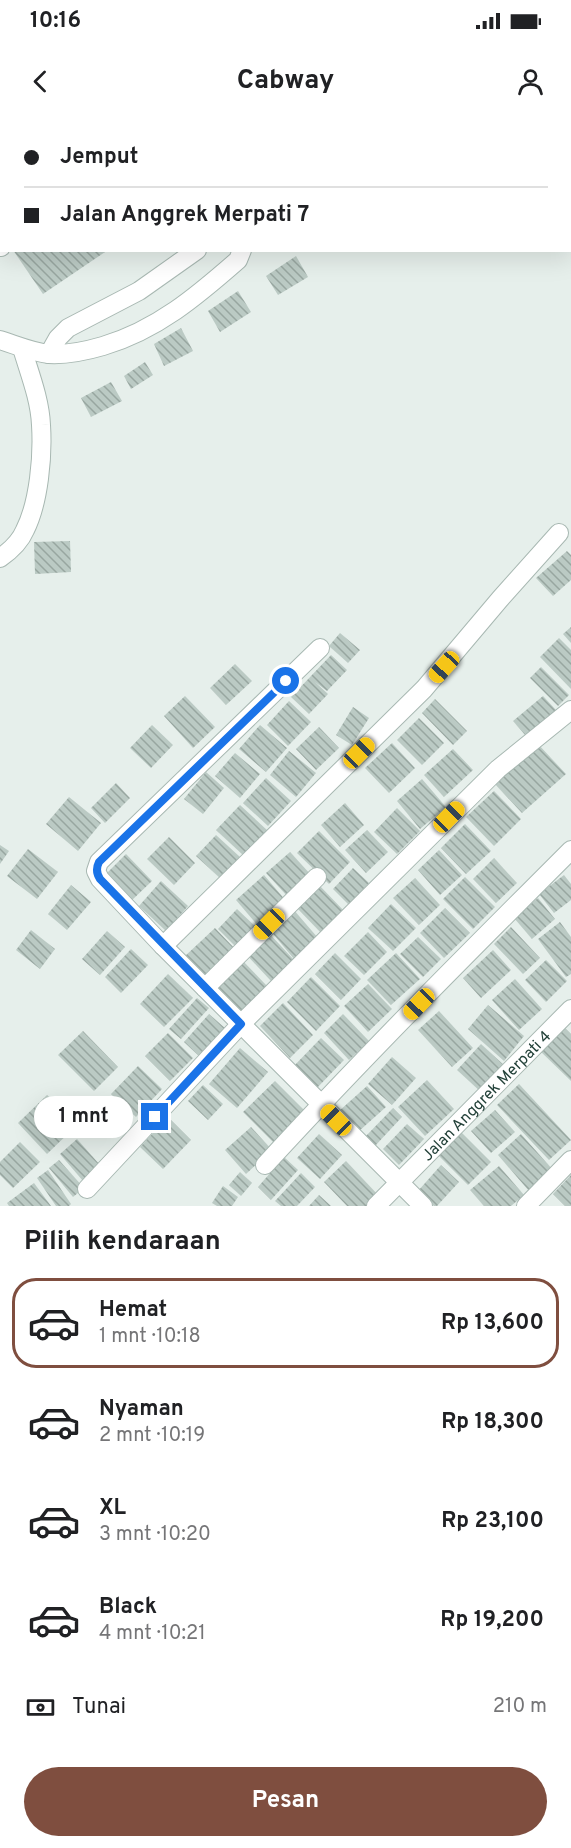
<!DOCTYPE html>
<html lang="id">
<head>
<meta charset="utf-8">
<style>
	:root { --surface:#fff; --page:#f2f2f2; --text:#202124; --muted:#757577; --line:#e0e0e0; --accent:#7f4e3f }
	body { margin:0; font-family:Overpass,sans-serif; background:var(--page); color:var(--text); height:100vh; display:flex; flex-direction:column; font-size:22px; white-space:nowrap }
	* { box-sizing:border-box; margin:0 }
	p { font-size:20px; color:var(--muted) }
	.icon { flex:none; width:33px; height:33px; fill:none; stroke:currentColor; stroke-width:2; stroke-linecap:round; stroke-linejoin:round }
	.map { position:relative; height:1086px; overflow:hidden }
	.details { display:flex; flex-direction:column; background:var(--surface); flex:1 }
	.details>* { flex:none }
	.guide { position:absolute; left:0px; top:0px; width:572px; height:132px; box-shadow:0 6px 24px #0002; display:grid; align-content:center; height:132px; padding:0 24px; background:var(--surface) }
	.end { position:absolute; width:27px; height:27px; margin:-14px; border:8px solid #1a73e8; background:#fff; box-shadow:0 0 0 3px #fff }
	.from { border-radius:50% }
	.bubble { position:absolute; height:42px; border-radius:21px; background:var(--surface); box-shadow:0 6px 24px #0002; font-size:20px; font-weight:700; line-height:42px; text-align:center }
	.car { position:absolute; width:18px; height:36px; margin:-18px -9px; border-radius:8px; box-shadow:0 0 4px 2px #0007; background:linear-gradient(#f5c518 24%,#345 0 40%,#f5c518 0 76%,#345 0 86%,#f5c518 0) }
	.guide b { display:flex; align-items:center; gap:21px; height:57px; font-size:22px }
	.guide b+b { border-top:2px solid var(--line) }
	.guide i { width:15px; height:15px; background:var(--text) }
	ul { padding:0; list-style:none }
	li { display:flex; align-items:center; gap:18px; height:90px; margin:0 12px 9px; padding:0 12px; border:3px solid transparent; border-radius:24px }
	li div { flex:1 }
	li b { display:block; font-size:22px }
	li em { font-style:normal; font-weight:700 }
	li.current { border-color:var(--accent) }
	li>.icon { width:54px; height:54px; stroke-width:1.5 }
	h2 { padding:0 24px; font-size:27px; line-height:72px }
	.pay { display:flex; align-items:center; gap:15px; height:66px; padding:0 24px; font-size:22px }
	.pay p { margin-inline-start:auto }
	.action { display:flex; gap:12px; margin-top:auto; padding:12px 24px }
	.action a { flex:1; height:69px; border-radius:36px; background:var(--accent); color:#fff; font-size:24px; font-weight:700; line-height:69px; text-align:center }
	.status { display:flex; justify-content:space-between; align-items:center; height:42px; padding:0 30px; background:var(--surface); direction:ltr }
	.status svg { height:16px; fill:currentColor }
	header { display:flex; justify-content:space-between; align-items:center; height:78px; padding:0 24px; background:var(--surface); font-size:27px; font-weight:700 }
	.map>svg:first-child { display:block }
	.building { fill:url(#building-back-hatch) }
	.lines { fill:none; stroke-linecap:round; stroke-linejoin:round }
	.minor-casing { stroke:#a8b8b2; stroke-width:20 }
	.minor { stroke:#fff; stroke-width:18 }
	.route { stroke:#1a73e8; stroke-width:8 }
	.labels { text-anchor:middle; stroke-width:4.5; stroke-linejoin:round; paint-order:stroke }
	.street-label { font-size:16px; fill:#24423a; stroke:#f7fbf9 }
</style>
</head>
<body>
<div class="status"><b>10:16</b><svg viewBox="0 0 49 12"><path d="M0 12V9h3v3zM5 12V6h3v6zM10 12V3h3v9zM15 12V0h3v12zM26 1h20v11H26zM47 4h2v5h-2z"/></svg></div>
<header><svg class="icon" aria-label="back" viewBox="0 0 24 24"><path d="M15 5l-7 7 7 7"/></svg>Cabway<svg class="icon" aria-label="person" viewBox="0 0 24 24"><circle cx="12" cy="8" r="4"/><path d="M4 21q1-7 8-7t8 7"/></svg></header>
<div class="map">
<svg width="571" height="1086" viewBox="0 0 571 1086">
	<defs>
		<pattern id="building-back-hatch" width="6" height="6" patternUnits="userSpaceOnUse" patternTransform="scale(1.5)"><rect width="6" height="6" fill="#bbcac4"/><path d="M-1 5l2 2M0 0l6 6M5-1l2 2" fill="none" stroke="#98a6a0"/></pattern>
	</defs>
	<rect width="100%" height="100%" fill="#e6efeb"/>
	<!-- building -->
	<g class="building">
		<path d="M13,130H108L43,174Z"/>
		<path d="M296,136L308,157L278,175L266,156Z"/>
		<path d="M238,171L251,192L220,212L208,191Z"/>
		<path d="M181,208L193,231L164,246L154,224Z"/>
		<path d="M145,242L153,255L131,269L124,256Z"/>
		<path d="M111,262L122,281L91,297L81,278Z"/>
		<path d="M70,421L71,452L35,454L34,422Z"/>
		<path d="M567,431L571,435V460L553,476L536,458Z"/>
		<path d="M571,507V523L563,514Z"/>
		<path d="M340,513L360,530L348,543L329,526Z"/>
		<path d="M559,518L571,530V569L540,537Z"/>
		<path d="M331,535L347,550L327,571L315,562L328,574L309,594L291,577Z"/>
		<path d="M235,544L252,561L226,585L210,568Z"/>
		<path d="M541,547L569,575L558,586L530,558Z"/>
		<path d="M185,576L215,607L193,628L164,596Z"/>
		<path d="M543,576L556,590L526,616L513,601Z"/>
		<path d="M435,579L467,611L453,625L422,593Z"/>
		<path d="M289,581L311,602L288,626L267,605Z"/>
		<path d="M353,587L369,598L352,625L336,615Z"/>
		<path d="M419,598L444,623L422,645L397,620Z"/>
		<path d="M152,605L173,625L151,648L130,628Z"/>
		<path d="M260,605L287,628L266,652L239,629Z"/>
		<path d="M319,607L339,628L316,650L296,629Z"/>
		<path d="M392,623L415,648L389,673L365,648Z"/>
		<path d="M537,623L566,654L522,693L494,663Z"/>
		<path d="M453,629L473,650L444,677L424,655Z"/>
		<path d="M289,631L316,653L296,677L270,655Z"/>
		<path d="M235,633L260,654L240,678L215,656Z"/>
		<path d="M206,652L224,668L203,694L184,679Z"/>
		<path d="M266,658L291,681L268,706L243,683Z"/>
		<path d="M422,659L446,687L420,709L397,681Z"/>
		<path d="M116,663L130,678L105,703L91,688Z"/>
		<path d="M494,671L521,699L494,726L466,697Z"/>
		<path d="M69,677L101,703L78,731L46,704Z"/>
		<path d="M345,683L364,705L340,727L321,705Z"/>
		<path d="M240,685L268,711L244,736L216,710Z"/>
		<path d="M397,688L420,711L397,734L374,712Z"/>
		<path d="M465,704L491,731L466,754L441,728Z"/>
		<path d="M367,710L388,732L366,753L345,730Z"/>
		<path d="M319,711L350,742L329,764L297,733Z"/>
		<path d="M216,715L240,737L221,759L196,736Z"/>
		<path d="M169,717L195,743L174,765L147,739Z"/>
		<path d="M0,725L9,731L0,744Z"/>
		<path d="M28,729L58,752L37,779L7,756Z"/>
		<path d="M439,730L462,755L440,775L418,750Z"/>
		<path d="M290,732L312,756L288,777L266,753Z"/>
		<path d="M126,734L152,761L130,782L105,755Z"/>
		<path d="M494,738L517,763L496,783L473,759Z"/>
		<path d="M353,748L369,763L349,785L333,769Z"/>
		<path d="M264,755L287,782L259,807L236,780Z"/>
		<path d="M564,755L571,764V780L554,793L539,774Z"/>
		<path d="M465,757L495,787L473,809L443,779Z"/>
		<path d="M415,758L440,785L419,805L393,778Z"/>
		<path d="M161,761L188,786L166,811L139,786Z"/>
		<path d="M318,764L346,793L323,815L296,787Z"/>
		<path d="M71,765L91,782L67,810L48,794Z"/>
		<path d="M538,778L555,799L532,819L514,798Z"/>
		<path d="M391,784L416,808L393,831L368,808Z"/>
		<path d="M445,788L470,813L444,838L420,813Z"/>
		<path d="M237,789L258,809L239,830L218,809Z"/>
		<path d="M293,789L318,818L294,839L269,809Z"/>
		<path d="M560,802L571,817V854L566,857L538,819Z"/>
		<path d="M511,807L540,838L523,854L494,824Z"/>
		<path d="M215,808L238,832L207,861L184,837Z"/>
		<path d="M31,810L55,829L40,849L16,830Z"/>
		<path d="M107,811L125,827L100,855L82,839Z"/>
		<path d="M267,811L294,840L271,861L244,832Z"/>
		<path d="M368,812L387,832L364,855L344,836Z"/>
		<path d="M418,817L441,839L423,857L400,834Z"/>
		<path d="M131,829L148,845L121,873L105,857Z"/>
		<path d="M493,830L511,850L481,878L463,858Z"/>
		<path d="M335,833L361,859L341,880L315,854Z"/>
		<path d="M396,833L420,859L391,885L367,860Z"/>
		<path d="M240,838L267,866L240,892L213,864Z"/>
		<path d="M546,840L567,861L546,882L525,860Z"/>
		<path d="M168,854L193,878L164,907L140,884Z"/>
		<path d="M311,857L340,886L316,911L287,882Z"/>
		<path d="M515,859L542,889L519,910L492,880Z"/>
		<path d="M368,864L392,889L368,912L344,886Z"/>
		<path d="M197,878L209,888L181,919L169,909Z"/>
		<path d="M283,883L313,915L290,938L260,906Z"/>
		<path d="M488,885L524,916L504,941L468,909Z"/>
		<path d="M439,891L473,928L452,947L418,910Z"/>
		<path d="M209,894L226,909L200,937L184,922Z"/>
		<path d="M343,894L369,921L349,940L324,913Z"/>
		<path d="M561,904L571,914V961L538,929Z"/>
		<path d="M83,911L118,947L94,971L58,935Z"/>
		<path d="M168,913L193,938L170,961L145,936Z"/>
		<path d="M321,918L344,940L315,970L292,948Z"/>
		<path d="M481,924L506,947L482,973L457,950Z"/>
		<path d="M240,928L268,952L237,988L209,964Z"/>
		<path d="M392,937L416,958L392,985L368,964Z"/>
		<path d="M138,946L162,969L136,997L111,974Z"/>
		<path d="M427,960L454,989L425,1016L398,987Z"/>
		<path d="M275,961L306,992L274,1023L243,992Z"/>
		<path d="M519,964L571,1020L549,1040L497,985Z"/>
		<path d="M203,965L223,984L208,1000L188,981Z"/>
		<path d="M367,966L386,987L358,1012L339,991Z"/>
		<path d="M47,975L76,1006L47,1034L18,1003Z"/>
		<path d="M393,988L402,997L375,1026L365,1017Z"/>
		<path d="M495,990L515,1012L491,1033L471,1011Z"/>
		<path d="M168,997L191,1020L163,1049L140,1027Z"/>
		<path d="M407,1004L424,1019L399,1045L383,1029Z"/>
		<path d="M251,1007L272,1030L246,1054L225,1030Z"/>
		<path d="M460,1011L491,1042L468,1065L437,1034Z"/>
		<path d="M319,1014L342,1035L320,1059L297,1038Z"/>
		<path d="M521,1014L553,1050L529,1071L498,1035Z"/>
		<path d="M77,1019L100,1045L83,1061L60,1034Z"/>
		<path d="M20,1022L40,1042L13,1068L0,1055V1042Z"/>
		<path d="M284,1037L298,1050L271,1080L258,1067Z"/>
		<path d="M59,1040L84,1068L73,1077L49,1048Z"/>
		<path d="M346,1041L380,1077L371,1086H347L324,1062Z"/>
		<path d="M441,1045L459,1062L437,1086H434L418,1071Z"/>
		<path d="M499,1046L524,1075L511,1086H484L470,1070Z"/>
		<path d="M48,1050L71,1084L69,1086H56L37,1058Z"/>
		<path d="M240,1052L252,1063L241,1076L229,1065Z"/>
		<path d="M301,1053L315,1067L297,1086H281L275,1081Z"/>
		<path d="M571,1055V1086H565L553,1074Z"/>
		<path d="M34,1063L51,1086H9L7,1083Z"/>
		<path d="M223,1066L238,1077L232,1086H217L212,1083Z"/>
		<path d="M319,1075L331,1086H309Z"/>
	</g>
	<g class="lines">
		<defs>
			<g id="minor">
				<path d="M208,0L209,2"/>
				<path d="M0,125L1,127"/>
				<path d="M0,220C16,225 32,232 49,234C67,235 86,231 103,226C157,210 197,176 238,140L242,130"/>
				<path d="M49,234L58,218L68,208L139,171L197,130"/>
				<path d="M0,438C10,431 20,422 25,410C39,382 43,336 41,305C40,279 29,252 22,228"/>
				<path d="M320,528L99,742L96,751L100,759L163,826L423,1086"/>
				<path d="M163,826L424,569L500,479L559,413"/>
				<path d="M205,868L317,757"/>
				<path d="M265,1045C364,937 468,833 571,730"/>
				<path d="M87,1069L241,904L498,649L571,590"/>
				<path id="s1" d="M376,1086L571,889"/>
				<path d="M526,1086L571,1040"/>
			</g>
		</defs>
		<!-- minor casing -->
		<use href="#minor" class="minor-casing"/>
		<!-- minor -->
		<use href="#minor" class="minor"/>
	</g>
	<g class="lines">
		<!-- route -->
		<path class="route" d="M155,997L241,904L100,759C96,753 96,748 99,742L286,561"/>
	</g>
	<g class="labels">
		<!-- street labels -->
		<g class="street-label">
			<text dy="6" stroke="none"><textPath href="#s1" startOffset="156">Jalan Anggrek Merpati 4</textPath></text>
		</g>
	</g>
</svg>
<i class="end from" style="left:286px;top:561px"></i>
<i class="end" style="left:155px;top:997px"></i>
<div class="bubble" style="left:34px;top:976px;width:99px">1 mnt</div>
<i class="car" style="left:444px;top:547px;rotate:222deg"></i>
<i class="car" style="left:359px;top:633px;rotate:45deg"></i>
<i class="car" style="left:449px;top:697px;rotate:45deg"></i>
<i class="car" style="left:269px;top:804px;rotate:225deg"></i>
<i class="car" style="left:419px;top:884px;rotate:224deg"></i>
<i class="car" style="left:336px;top:1000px;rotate:315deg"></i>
<div class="guide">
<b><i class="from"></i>Jemput</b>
<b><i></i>Jalan Anggrek Merpati 7</b>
</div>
</div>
<section class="details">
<h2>Pilih kendaraan</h2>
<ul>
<li class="current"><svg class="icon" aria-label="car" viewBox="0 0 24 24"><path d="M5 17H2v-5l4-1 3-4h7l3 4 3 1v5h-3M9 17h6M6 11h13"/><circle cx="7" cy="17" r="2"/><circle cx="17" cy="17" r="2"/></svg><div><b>Hemat</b><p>1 mnt · 10:18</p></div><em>Rp 13,600</em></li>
<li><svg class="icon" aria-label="car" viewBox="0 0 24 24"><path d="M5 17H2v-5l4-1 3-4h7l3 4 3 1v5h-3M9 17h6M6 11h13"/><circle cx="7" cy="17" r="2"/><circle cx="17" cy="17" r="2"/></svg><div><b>Nyaman</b><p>2 mnt · 10:19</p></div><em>Rp 18,300</em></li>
<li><svg class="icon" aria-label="car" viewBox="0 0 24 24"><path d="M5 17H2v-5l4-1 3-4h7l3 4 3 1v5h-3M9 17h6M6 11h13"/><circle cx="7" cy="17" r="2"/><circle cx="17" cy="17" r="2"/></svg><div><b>XL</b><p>3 mnt · 10:20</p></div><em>Rp 23,100</em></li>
<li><svg class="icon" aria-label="car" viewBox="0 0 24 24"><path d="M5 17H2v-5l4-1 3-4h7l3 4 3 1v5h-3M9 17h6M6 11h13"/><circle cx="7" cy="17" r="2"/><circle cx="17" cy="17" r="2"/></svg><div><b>Black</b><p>4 mnt · 10:21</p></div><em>Rp 19,200</em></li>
</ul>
<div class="pay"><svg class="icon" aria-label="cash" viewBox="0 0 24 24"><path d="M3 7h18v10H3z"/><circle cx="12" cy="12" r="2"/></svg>Tunai<p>210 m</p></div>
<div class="action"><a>Pesan</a></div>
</section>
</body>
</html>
